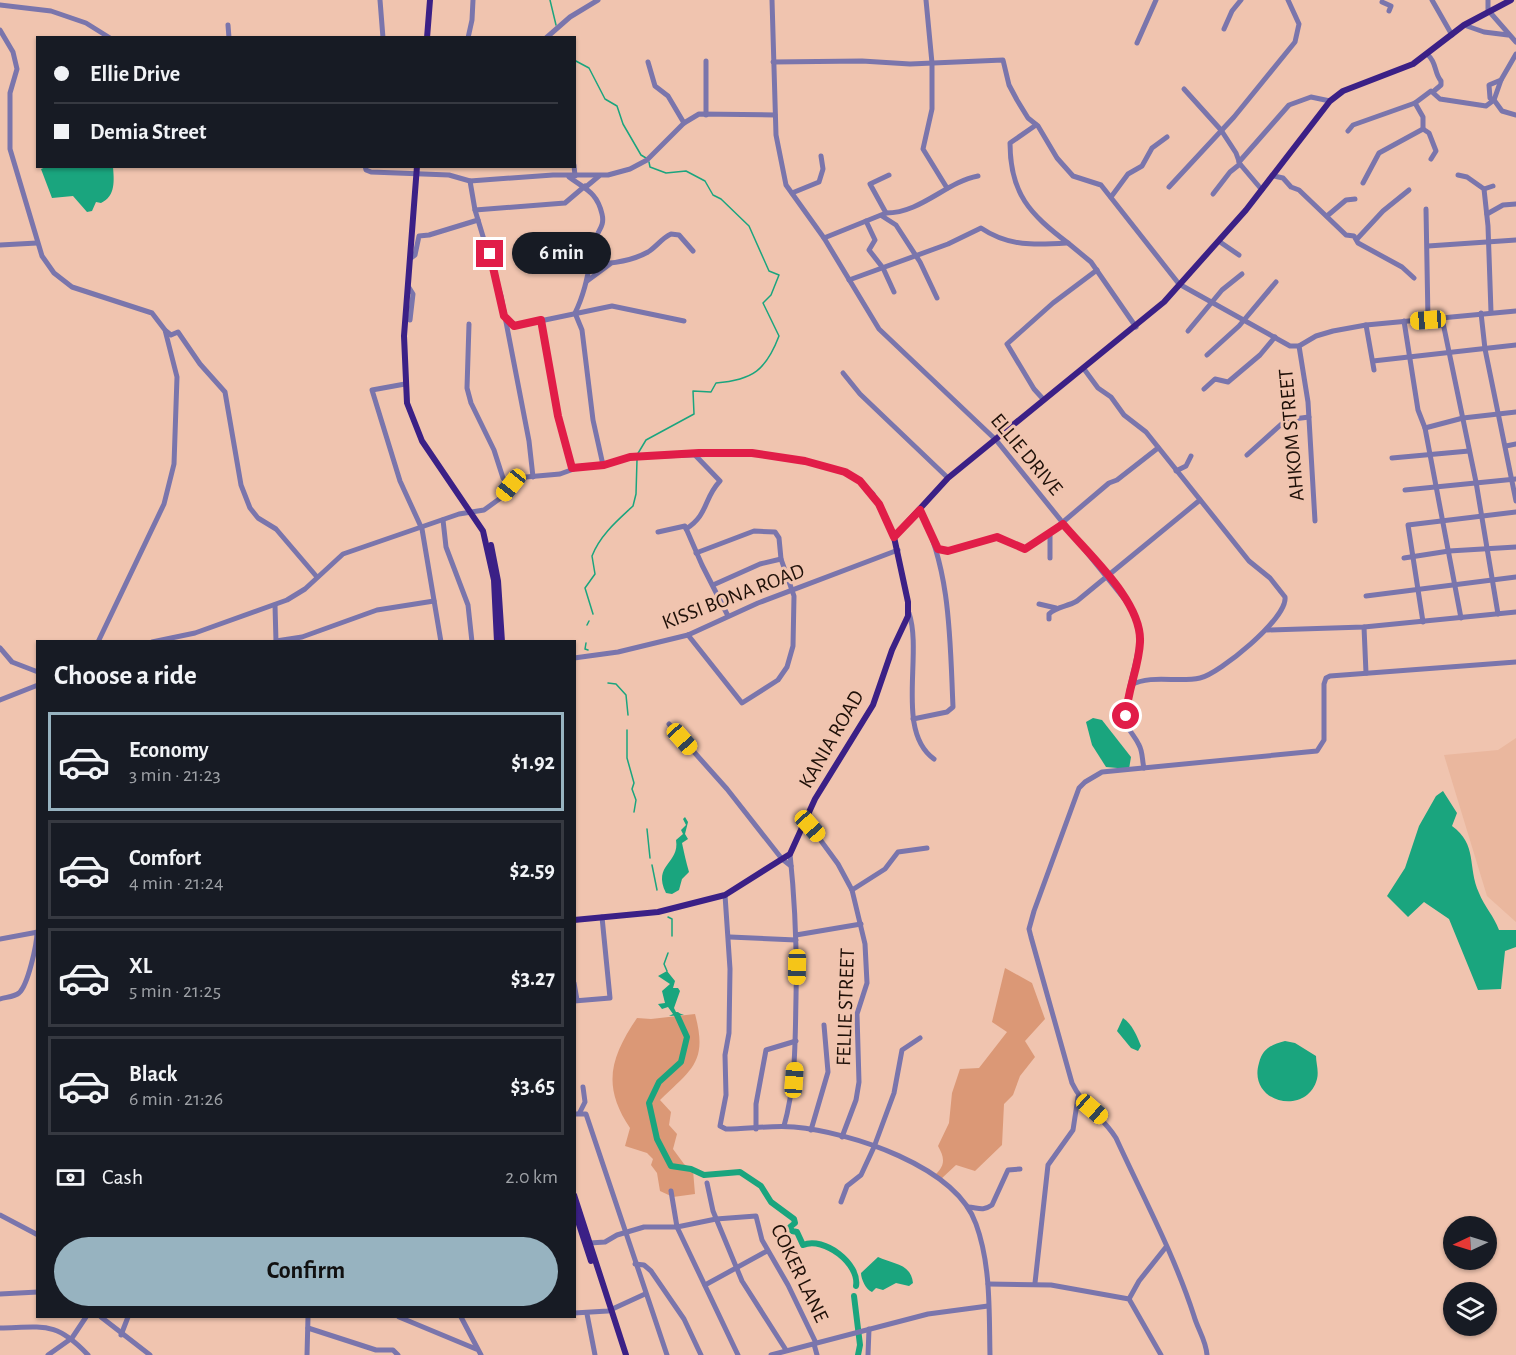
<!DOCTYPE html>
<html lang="en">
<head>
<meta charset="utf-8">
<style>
	:root { --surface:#171b24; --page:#242831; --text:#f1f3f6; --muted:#9ea1a6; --line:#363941; --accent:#97b3c0 }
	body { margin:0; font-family:"Alegreya Sans",sans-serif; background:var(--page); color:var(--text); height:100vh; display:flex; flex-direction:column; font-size:22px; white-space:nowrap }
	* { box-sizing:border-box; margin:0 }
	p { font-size:20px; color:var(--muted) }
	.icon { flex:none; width:33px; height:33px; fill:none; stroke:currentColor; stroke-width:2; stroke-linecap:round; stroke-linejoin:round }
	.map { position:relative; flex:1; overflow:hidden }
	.drawer { position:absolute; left:36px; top:640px; width:540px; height:678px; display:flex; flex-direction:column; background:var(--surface); border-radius:0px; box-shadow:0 2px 4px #0004 }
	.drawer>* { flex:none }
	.hud { position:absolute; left:36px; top:36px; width:540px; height:132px; border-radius:0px; box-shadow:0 2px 4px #0004; display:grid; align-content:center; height:132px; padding:0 18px; background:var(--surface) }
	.needle { width:39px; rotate:266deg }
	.fabs { position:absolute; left:1443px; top:1216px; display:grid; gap:12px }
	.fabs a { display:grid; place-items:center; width:54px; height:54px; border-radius:50%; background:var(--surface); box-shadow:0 2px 4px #0004; font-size:30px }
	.end { position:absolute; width:27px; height:27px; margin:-14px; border:8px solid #e11d48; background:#fff; box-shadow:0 0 0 3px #fff }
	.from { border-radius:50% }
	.bubble { position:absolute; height:42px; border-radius:21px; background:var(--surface); box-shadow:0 2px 4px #0004; font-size:20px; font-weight:600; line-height:42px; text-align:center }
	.car { position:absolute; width:18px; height:36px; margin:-18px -9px; border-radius:8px; box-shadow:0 0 4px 2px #0007; background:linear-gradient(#f5c518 24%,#345 0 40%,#f5c518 0 76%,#345 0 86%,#f5c518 0) }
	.hud b { display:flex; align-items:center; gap:21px; height:57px; font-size:22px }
	.hud b+b { border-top:2px solid var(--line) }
	.hud i { width:15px; height:15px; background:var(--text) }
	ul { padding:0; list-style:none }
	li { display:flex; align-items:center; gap:18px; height:99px; margin:0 12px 9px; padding:0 6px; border:3px solid var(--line); border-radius:0px }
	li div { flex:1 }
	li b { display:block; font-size:22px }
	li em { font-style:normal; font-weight:600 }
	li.selected { border-color:var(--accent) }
	li>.icon { width:54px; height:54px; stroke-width:1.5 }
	h2 { padding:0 18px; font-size:27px; line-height:72px }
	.pay { display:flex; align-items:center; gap:15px; height:66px; padding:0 18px; font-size:22px }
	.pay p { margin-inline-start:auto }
	.button { display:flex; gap:12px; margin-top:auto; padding:12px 18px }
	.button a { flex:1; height:69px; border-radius:36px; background:var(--accent); color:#111; font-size:24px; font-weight:600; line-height:69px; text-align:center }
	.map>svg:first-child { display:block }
	.built { fill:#eab79e }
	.green { fill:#db9876 }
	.water { fill:#1aa57e }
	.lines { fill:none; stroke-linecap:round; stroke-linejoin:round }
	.stream { stroke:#1aa57e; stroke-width:1.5 }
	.river { stroke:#1aa57e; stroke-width:6 }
	.minor { stroke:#7a75ac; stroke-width:5 }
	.major { stroke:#3b2086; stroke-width:6 }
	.route { stroke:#e11d48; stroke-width:8 }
	.labels { text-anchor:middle; stroke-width:6; stroke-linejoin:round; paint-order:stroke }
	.street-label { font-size:21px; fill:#1f1008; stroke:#f0c4af }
</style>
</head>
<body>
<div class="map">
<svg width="1516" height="1355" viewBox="0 0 1516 1355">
	<rect width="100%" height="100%" fill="#f0c4af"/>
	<!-- built -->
	<path class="built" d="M1516,738V922L1487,896L1444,755L1498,750Z"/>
	<!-- green -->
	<g class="green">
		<path d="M1005,968L1032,983L1045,1019L1025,1041L1035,1057L1020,1076L1013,1095L1004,1104L1002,1145L975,1171L956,1165L941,1179L936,1174C946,1164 944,1157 938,1146L949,1123L952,1093L960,1069L979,1068L1007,1032L992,1022Z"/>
		<path d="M695,1014C708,1062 692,1069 660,1100L671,1112L669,1125L677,1134L673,1149L684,1164L693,1170L695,1194L673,1197L660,1191L657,1173L651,1165L653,1159L647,1153L625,1146L630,1128C602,1086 610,1058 637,1018L651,1019Z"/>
	</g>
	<!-- water -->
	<g class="water">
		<path d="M48,166L113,167C114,180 116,196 101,203L96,202L92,211L87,212L73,196L52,198L41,169Z"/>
		<path d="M1093,718L1102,720L1131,757L1129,769L1106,767L1092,745L1086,722Z"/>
		<path d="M1443,791L1457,813L1452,826C1478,845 1467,866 1479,893C1484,906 1494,916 1499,930H1516V947L1505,951L1501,989L1478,990L1449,919L1424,902L1408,917L1387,896L1405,868L1419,826L1436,796Z"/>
		<path d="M685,817L688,822L685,834L688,839L682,843C684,852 686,862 689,872L682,879L679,890L672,894L666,893C652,864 680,864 676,840L683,834L681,830L686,825L683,819Z"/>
		<path d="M667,971L675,981L673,988H678L680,991L674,1008L676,1012L684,1015L669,1016L673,1014L668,1007L662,1009L658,1004L665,1003L662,991L670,984L658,976Z"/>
		<path d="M1123,1018C1132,1024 1137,1036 1141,1046L1138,1051L1131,1048L1117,1031Z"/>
		<path d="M1285,1041L1295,1043L1316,1056C1316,1063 1319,1071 1317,1079C1307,1117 1247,1103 1259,1063C1263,1048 1271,1045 1285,1041Z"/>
		<path d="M878,1257C892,1264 911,1263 913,1283L909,1286L896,1283L883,1290L876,1288L872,1292C866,1290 861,1279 861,1273Z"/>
	</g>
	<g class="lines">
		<!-- stream -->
		<g class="stream">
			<path d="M550,0L556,25"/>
			<path d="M574,60L589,68L605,99L617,106L623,124L641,155L646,158"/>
			<path d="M637,455L646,440L694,414L693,391L711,392L716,383C753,380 766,370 779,336L763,303L771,295L779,275L769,271L749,226L721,199L713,195L705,181L686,171L666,173L650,167L649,162"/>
			<path d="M593,614L585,588L595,574L592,556C600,535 618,520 633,506L636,494L637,460"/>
			<path d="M587,625L589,621"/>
			<path d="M586,643L585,649L588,650"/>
			<path d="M608,683L616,684L626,695L628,715"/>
			<path d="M627,730V758L634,783L632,789L636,800L634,812"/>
			<path d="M647,829L650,858"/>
			<path d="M652,865L657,890"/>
			<path d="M668,917L672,919V936"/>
			<path d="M667,971L664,964L668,953"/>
		</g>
		<!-- river -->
		<g class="river">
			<path d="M677,1015L687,1037L681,1062L659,1082L649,1103L657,1139L671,1166L691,1169L704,1175L740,1172L761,1186L771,1202L794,1219L795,1223L790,1227L792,1231L797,1232L803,1245C824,1236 860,1264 856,1286"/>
			<path d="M854,1296L860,1345L858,1355"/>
		</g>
		<!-- minor -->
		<g class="minor">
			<path d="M380,0L383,38"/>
			<path d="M772,0L776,135L786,185L824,238L879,329L996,440L1130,606C1153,643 1125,677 1126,716C1126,730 1134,734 1139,745C1143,752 1142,761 1144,768"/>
			<path d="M926,0L932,63V109L923,149L947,188"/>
			<path d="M1432,0L1452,35"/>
			<path d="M1488,0V10L1516,42"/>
			<path d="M1382,2L1391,6L1389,11"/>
			<path d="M0,5L51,11L86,23L110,38"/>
			<path d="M228,25L229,38"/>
			<path d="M1464,25L1484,32L1508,35"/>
			<path d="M1224,29L1232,11L1241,0"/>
			<path d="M0,30L13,52L17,69L10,93V149L42,256L54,273L72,287L152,313L165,330L177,377L174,464L164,504L98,642"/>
			<path d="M468,38L472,20L473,0"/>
			<path d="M546,38L570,17L598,0"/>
			<path d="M1137,43L1156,0"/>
			<path d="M1428,55C1437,63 1434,73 1441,81V85L1434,91"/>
			<path d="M648,62L655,86L668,96L684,123"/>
			<path d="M773,62L862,61L910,64L1003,60L1009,85L1017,100L1028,118L1038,126L1057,158L1073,176L1101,185L1179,284L1290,346H1299L1316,336L1333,331L1366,325L1516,311"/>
			<path d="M1501,80L1494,100L1502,111L1516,115"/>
			<path d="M1184,89L1221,130L1236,153L1240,164L1262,190"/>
			<path d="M706,115V61"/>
			<path d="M1036,125L1010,143C1010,194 1030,214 1068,243"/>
			<path d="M1423,129L1429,133L1436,151L1431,159"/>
			<path d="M1348,131L1353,125L1415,103L1431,91L1440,99L1486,106L1494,100L1490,98L1489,85L1501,80L1516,54"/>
			<path d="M1239,162L1289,105L1311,97L1330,101"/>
			<path d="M574,165L575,176"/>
			<path d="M365,166L366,170L371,172L449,175L470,181L553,175H608L630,169L647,160L684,123L699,114L775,115"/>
			<path d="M1458,175L1467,177L1484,189L1488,226L1491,312"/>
			<path d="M1274,176L1283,178L1291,187L1299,190L1346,235L1354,236L1358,243L1402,267L1414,278"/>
			<path d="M569,177C585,189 597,192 602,214C605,226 598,230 595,240C589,265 587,289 575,313L582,330L593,420L603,465"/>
			<path d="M470,181L475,210L501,296L529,441L533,477"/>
			<path d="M1363,183L1379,153L1423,129V117L1415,103"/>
			<path d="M587,186L599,176"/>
			<path d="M1169,187L1234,117L1295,42L1299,24L1288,0"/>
			<path d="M1484,189L1493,186"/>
			<path d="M792,193L819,182L823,169L821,156"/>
			<path d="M1213,194L1230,172L1240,164"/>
			<path d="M1111,197L1128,174L1142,166L1152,148L1167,137"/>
			<path d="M1426,209L1428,320"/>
			<path d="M475,210L565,203L585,186"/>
			<path d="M886,213C921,213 946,182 978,176"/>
			<path d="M1487,214L1503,205L1516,204"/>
			<path d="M882,216L896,225L920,262L937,298"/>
			<path d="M1327,216L1346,200L1355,199"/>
			<path d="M866,221L875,240L869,250L883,268L894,292"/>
			<path d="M824,238L886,213L870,184L889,175"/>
			<path d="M1357,239L1383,211L1409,190"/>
			<path d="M1220,242L1239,255"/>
			<path d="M0,245L37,243"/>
			<path d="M1428,246L1516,240"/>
			<path d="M411,258L415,255L419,236L429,235L478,220"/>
			<path d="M591,264C610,264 630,262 648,252C656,247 662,238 671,234L679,235L693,251"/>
			<path d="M849,280L948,244L981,228C1009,247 1036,245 1068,243L1091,262L1136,327"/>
			<path d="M587,281L610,264"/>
			<path d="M408,286L413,294L410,320"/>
			<path d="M1481,313L1485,349L1516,501"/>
			<path d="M505,317L516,326L612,306L684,321"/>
			<path d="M1442,318L1476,482L1498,614"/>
			<path d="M541,320L558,416L572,469"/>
			<path d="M1404,321L1418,410L1425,428L1461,618"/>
			<path d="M469,324L467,388L471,403L494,450L503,478L511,485"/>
			<path d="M1366,325L1374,370"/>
			<path d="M166,331L171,335L178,332L200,364L225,392L241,485L250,508L258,518L276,529L317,577"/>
			<path d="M1188,331L1222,290L1242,274"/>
			<path d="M1299,346L1308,402L1315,521"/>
			<path d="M1207,355L1239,326L1276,282"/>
			<path d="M1373,361L1516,345"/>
			<path d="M1084,369L1098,388L1111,397L1124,415L1146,432L1249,561L1270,578L1285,597C1288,618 1219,674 1200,678C1178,683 1152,674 1131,685"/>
			<path d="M843,373L860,394L948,478"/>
			<path d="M405,384L372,390L400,481L422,529L441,642"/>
			<path d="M1204,389L1215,379L1228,382L1260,355L1275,337"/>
			<path d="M1044,400L1034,389L1007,344L1053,303L1097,270"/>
			<path d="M1425,428L1463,418L1516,412"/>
			<path d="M1506,446L1516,444"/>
			<path d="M1247,455L1286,420L1309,417"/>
			<path d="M1392,458L1469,451"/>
			<path d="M1176,471L1186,466L1191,456"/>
			<path d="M1405,490L1516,479"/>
			<path d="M443,520L446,547L468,605L472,642"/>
			<path d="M686,529C709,514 703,499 720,481L694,454"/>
			<path d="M658,532L685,526L702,565L728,616"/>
			<path d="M938,549L948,551L997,537L1025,549L1050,533"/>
			<path d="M1050,558V533L1109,483L1117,480L1158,448"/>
			<path d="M1404,558L1449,551L1516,547"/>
			<path d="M713,585L760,564L781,559"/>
			<path d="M1366,596L1516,577"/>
			<path d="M1039,604L1056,608"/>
			<path d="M275,605L276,642"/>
			<path d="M909,613C923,655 895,731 934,759"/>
			<path d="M1049,619V614C1057,606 1067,607 1077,601L1200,500"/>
			<path d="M1423,622L1408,525L1516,512"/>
			<path d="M1364,627L1366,673"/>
			<path d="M1267,630L1364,627L1516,612"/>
			<path d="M688,635L742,703L778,680L787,667L793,646L794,596L781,559L779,538L775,532L754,531L696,553"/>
			<path d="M276,641L302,637L377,610L434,601"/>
			<path d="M152,642L195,633L287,600L305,589L343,554L459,514L484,510L502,497L511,485L526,477L560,474L582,466L604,465L630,457L752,453L805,461L845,472L860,481L873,494L894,537"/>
			<path d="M0,648L12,662L38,672"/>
			<path d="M574,658L618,652L688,635L758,603L898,550"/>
			<path d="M0,700L38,685"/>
			<path d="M913,719L947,712L953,707C950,641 951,570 920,510"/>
			<path d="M669,724L727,789L782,859L791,866"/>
			<path d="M805,819L838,864L852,890L865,944L867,983L857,1014L859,1082L856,1100L842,1137"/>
			<path d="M852,890L885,869L898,852L927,848"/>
			<path d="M725,895L730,969L729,1033L725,1055L726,1095L720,1126L726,1129C748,1129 772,1125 794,1127C850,1132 956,1166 976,1224C991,1265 989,1312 990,1355"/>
			<path d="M796,935L861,924"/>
			<path d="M730,937L796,940"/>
			<path d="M0,939L38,932"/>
			<path d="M574,983L577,1000"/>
			<path d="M0,999C6,997 14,997 19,993C28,985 37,944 37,932"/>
			<path d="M574,1001L610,998L602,917"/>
			<path d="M580,1112L585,1102L583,1087"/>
			<path d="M574,1114H586L667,1355"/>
			<path d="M784,1126C796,1083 795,1042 796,998C797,950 795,902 790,854"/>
			<path d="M756,1129V1104L766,1050L796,1041"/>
			<path d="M811,1130L828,1072L824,1025"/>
			<path d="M707,1183L713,1211L742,1281L786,1350"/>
			<path d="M841,1202L847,1186L861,1175L874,1147L894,1093L902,1050L920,1038"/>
			<path d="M968,1207C977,1207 982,1212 992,1205L1008,1170L1020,1169"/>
			<path d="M0,1215L38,1235"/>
			<path d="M590,1243L605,1242L617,1235L644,1227H677L671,1191"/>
			<path d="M635,1264L644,1265L651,1271L684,1319L701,1355"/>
			<path d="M1035,1283L1048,1165L1073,1130L1078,1097"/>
			<path d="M988,1284L1051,1285L1129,1299L1161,1355"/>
			<path d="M705,1285L767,1251"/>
			<path d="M0,1294L38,1292"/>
			<path d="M1129,1299L1139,1281L1166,1247"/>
			<path d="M574,1313L608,1311L645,1294"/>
			<path d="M587,1314L595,1355"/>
			<path d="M101,1317L150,1355"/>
			<path d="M399,1317L476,1349"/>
			<path d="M461,1317L481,1355"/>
			<path d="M0,1328C44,1327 56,1321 88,1355"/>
			<path d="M308,1328L376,1350H393L398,1355"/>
			<path d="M121,1335L128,1317"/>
			<path d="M814,1344L817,1355"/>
			<path d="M48,1355L72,1338L86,1317"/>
			<path d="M307,1355L308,1317"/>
			<path d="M738,1355L677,1227L716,1219L756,1216L762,1240L788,1285L816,1343"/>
			<path d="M771,1355L928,1314L988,1306"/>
			<path d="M868,1355L869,1329"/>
			<path d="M1207,1355C1206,1340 1198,1330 1194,1316C1174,1254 1143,1197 1116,1138C1103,1117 1082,1105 1072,1083L1031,937L1029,929L1034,911L1079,788L1085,782L1102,772L1317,751L1324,740V684L1326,678L1330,676L1516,662"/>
		</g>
		<!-- major -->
		<g class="major">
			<path d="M427,38L430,0"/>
			<path d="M417,166L404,336L407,403L422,441L483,531L494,580L497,642"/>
			<path d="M491,545L498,581L502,642"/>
			<path d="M574,920L658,912L725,895L790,854L815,799L873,705L892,650L908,616V602L894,537L948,478L1164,302L1246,210L1330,101L1343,91L1413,64L1464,25L1511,0"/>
			<path d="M574,1195L626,1355"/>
			<path d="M574,1209L591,1261"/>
		</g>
	</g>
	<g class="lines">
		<!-- route -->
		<path class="route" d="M490,254L504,316L514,326L541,320L558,416L572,468L604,465L630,457L699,453H752L805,461L845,472L860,481L879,504L894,537L920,510L938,549L948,551L997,537L1025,549L1063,524C1088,554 1142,601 1140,642C1139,667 1127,691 1126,716"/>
	</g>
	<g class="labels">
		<!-- street labels -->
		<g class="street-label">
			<text transform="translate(1291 435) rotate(-95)" y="7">AHKOM STREET</text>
			<text transform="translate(1027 454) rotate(50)" y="7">ELLIE DRIVE</text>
			<text transform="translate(733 596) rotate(-21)" y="7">KISSI BONA ROAD</text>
			<text transform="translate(831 739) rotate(-60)" y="7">KANIA ROAD</text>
			<text transform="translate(845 1007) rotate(-88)" y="7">FELLIE STREET</text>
			<text transform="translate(800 1273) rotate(64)" y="7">COKER LANE</text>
		</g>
	</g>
</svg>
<div class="fabs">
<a><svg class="needle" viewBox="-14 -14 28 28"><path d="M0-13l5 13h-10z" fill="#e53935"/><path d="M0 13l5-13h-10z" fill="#9ea1a6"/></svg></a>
<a><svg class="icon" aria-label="layers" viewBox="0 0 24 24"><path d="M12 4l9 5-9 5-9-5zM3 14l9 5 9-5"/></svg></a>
</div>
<i class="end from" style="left:1126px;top:716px"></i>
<i class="end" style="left:490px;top:254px"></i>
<div class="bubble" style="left:512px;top:232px;width:99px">6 min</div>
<i class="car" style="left:1428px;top:320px;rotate:266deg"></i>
<i class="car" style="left:511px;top:485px;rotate:219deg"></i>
<i class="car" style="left:682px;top:739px;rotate:138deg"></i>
<i class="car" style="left:810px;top:826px;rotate:138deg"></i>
<i class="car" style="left:797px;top:967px;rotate:181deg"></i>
<i class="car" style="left:794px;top:1080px;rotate:4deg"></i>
<i class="car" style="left:1092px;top:1109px;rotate:131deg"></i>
<div class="hud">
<b><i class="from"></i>Ellie Drive</b>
<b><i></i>Demia Street</b>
</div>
<section class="drawer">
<h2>Choose a ride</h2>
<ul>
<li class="selected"><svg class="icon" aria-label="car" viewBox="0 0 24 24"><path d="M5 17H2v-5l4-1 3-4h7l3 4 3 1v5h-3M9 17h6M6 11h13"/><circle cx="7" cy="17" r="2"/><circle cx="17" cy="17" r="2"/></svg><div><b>Economy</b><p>3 min · 21:23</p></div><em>$1.92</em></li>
<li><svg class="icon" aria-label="car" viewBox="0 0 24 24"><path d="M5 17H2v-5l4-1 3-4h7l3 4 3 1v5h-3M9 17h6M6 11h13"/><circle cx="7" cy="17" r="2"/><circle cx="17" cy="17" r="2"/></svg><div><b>Comfort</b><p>4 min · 21:24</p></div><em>$2.59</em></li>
<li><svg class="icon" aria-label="car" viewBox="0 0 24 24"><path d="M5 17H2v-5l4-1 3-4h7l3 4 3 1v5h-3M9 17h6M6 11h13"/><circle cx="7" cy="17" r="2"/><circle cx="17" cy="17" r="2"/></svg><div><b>XL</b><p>5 min · 21:25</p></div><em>$3.27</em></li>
<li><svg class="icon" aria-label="car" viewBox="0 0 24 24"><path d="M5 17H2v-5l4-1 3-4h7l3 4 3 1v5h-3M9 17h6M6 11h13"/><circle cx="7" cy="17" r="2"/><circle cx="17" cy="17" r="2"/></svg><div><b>Black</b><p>6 min · 21:26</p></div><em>$3.65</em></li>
</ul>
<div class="pay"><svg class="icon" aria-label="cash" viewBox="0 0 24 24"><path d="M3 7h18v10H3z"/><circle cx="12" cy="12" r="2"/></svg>Cash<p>2.0 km</p></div>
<div class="button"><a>Confirm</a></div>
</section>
</div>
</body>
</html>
